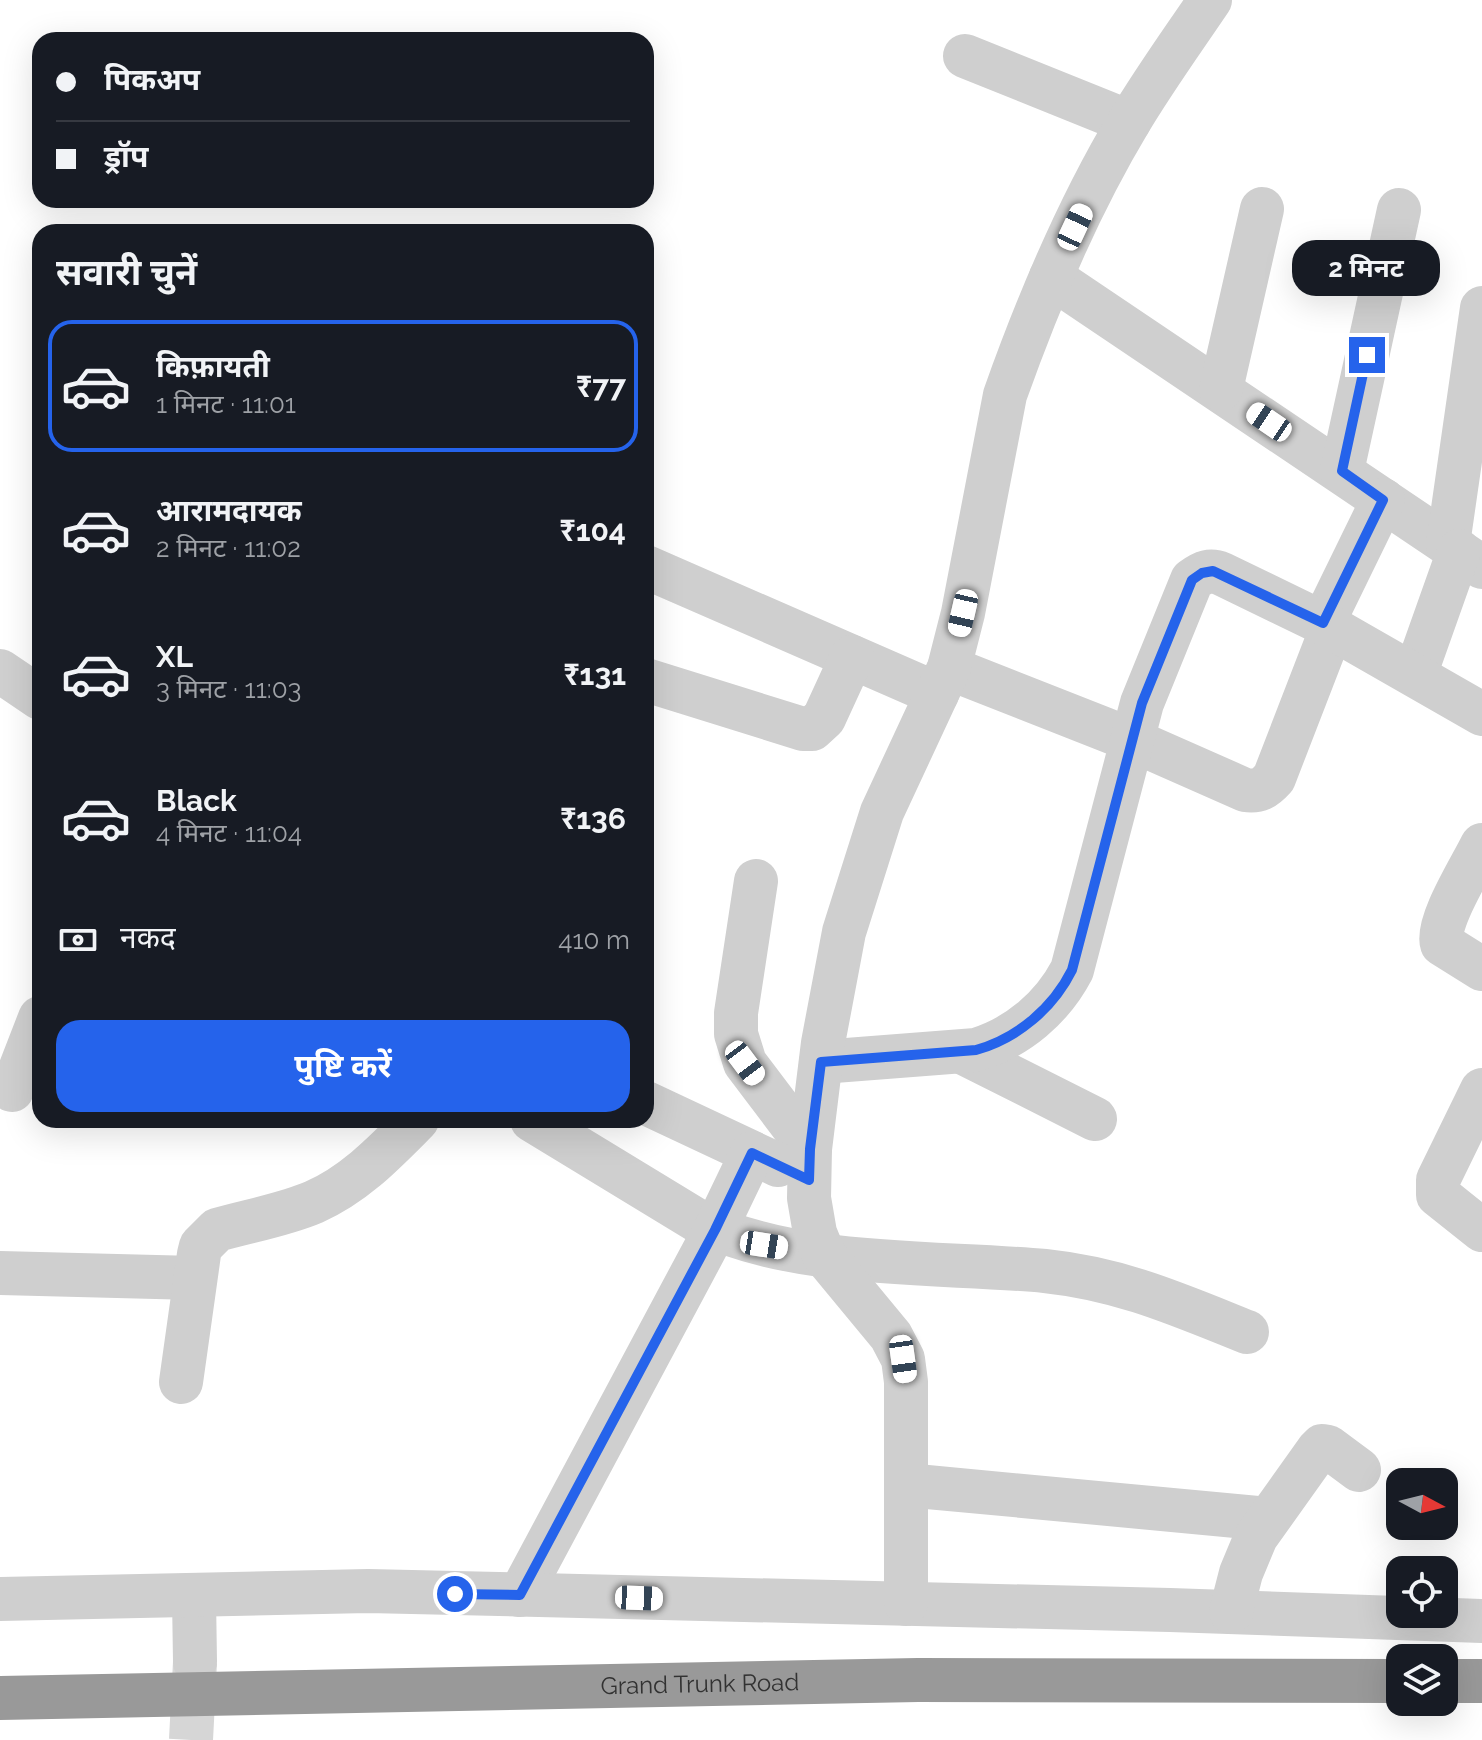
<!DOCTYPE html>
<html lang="hi">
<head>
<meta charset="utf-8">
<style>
	:root { --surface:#171b24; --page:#242831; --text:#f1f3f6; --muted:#9ea1a6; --line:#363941; --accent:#2563eb }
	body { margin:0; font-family:Raleway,"Noto Sans Devanagari",sans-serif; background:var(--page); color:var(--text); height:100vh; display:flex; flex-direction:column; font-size:30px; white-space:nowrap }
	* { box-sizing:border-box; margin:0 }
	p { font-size:26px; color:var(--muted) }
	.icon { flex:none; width:44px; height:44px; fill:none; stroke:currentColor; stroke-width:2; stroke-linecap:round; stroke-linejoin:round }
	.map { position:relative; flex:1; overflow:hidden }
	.details { position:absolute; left:32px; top:224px; width:622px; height:904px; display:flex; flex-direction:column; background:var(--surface); border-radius:24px; box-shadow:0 8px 32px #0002 }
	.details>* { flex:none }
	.banner { position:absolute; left:32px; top:32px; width:622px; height:176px; border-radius:24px; box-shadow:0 8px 32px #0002; display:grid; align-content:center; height:176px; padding:0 24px; background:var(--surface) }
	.needle { width:52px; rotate:97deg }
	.tools { position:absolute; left:1386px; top:1468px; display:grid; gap:16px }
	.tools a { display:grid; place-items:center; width:72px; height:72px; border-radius:16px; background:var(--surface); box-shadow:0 8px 32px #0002; font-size:40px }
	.end { position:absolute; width:36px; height:36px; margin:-18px; border:10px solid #2563eb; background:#fff; box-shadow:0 0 0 4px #fff }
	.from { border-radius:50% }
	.bubble { position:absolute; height:56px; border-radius:24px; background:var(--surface); box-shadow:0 8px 32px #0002; font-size:26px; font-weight:700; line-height:56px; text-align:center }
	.car { position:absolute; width:24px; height:48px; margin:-24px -12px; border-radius:10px; box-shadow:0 0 6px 2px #0007; background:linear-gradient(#fff 24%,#345 0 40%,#fff 0 76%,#345 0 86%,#fff 0) }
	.banner b { display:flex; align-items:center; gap:28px; height:76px; font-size:30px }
	.banner b+b { border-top:2px solid var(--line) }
	.banner i { width:20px; height:20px; background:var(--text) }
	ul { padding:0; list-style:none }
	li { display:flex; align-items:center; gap:24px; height:132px; margin:0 16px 12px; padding:0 8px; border:4px solid transparent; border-radius:24px }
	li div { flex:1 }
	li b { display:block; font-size:30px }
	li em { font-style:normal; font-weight:700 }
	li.active { border-color:var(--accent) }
	li>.icon { width:72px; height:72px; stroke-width:1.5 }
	h2 { padding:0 24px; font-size:36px; line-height:96px }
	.pay { display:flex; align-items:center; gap:20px; height:88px; padding:0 24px; font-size:30px }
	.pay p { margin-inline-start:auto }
	.action { display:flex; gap:16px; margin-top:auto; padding:16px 24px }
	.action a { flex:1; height:92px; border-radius:24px; background:var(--accent); color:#fff; font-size:32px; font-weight:700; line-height:92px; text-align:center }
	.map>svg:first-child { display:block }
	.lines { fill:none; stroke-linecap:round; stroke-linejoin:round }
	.minor-tunnel { stroke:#d6d6d6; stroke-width:44; stroke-dasharray:44 22; stroke-linecap:butt }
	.minor { stroke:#cfcfcf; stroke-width:44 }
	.highway { stroke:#999; stroke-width:44 }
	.route { stroke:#2563eb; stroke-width:10 }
	.labels { text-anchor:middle; stroke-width:8; stroke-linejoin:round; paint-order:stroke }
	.street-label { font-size:24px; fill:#323232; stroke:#fff }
</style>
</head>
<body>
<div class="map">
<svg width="1482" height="1740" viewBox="0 0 1482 1740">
	<rect width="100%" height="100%" fill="#fff"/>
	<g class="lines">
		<!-- minor-tunnel -->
		<path class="minor-tunnel" d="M191,1740L195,1662"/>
		<!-- minor -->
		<g class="minor">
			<path d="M965,56L1129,122"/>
			<path d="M1051,277L1482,567"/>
			<path d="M1221,389L1262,209"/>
			<path d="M1342,471L1399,210"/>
			<path d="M1448,544L1482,308"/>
			<path d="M646,567L937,694"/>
			<path d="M1323,623L1383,500"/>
			<path d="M949,668L1132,740L1245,790C1259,792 1265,788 1274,778L1332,628"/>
			<path d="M0,671L40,698"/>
			<path d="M1415,675L1459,551"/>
			<path d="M646,680L803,729H812L824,718L852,657"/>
			<path d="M1482,845C1472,866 1435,924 1442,944L1482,969"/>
			<path d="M756,881L736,1013V1034L745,1063L810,1149"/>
			<path d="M964,1053L1095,1119"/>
			<path d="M821,1062L976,1050C1018,1037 1052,1008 1072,970L1142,703L1192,580C1203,572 1210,569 1222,574L1323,623L1482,714"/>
			<path d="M12,1090L40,1018"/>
			<path d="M1482,1090L1438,1180V1195L1482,1230"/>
			<path d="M646,1103L778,1165"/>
			<path d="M532,1120L698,1221C796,1269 937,1261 1045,1271C1121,1279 1177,1304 1247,1332"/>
			<path d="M0,1273L195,1278"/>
			<path d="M181,1382L199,1254L201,1246L217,1230C248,1221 284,1215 314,1202C355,1184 385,1152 417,1120"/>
			<path d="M906,1485L1268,1519"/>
			<path d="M520,1595L715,1230L752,1153"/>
			<path d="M194,1597L195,1662"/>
			<path d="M0,1599L368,1591L1170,1610L1482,1621"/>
			<path d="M906,1604V1382L903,1359L891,1336L824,1255L815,1233L809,1198L810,1149L823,1043L844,932L882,812L949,668L963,613L1005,395C1038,302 1078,207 1129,122C1154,80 1183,40 1210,0"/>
			<path d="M1231,1612L1241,1573L1256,1537L1318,1450L1322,1446L1328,1447L1359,1470"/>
		</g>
		<!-- highway -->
		<g class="highway">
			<path d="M1444,1681H1482"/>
			<path id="s1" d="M0,1698L918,1680L1400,1681"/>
		</g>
	</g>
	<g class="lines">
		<!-- route -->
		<path class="route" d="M455,1594L520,1595L715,1230L752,1153L809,1180L810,1149L821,1062L976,1050C1018,1038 1053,1008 1072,970L1142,703L1192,580L1202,573L1213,571L1323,623L1383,500L1342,471L1367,355"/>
	</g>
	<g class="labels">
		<!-- street labels -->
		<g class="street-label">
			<text dy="8" stroke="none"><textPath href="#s1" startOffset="700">Grand Trunk Road</textPath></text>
		</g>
	</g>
</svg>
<div class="tools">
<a><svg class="needle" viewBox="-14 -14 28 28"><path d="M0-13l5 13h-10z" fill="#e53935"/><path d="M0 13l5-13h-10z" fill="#9ea1a6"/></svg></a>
<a><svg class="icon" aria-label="locate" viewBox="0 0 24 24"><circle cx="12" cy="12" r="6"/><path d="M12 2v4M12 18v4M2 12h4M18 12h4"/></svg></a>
<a><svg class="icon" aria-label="layers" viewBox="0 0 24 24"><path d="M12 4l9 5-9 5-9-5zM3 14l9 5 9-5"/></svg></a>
</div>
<i class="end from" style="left:455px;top:1594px"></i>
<i class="end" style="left:1367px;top:355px"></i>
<div class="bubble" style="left:1292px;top:240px;width:148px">2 मिनट</div>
<i class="car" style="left:1075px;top:227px;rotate:25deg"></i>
<i class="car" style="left:1269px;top:422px;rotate:304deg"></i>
<i class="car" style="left:963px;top:613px;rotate:193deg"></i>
<i class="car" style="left:745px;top:1063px;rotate:143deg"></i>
<i class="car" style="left:764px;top:1245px;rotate:99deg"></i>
<i class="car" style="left:903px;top:1359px;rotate:172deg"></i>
<i class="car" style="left:639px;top:1598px;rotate:92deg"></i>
<div class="banner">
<b><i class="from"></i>पिकअप</b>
<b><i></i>ड्रॉप</b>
</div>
<section class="details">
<h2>सवारी चुनें</h2>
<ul>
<li class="active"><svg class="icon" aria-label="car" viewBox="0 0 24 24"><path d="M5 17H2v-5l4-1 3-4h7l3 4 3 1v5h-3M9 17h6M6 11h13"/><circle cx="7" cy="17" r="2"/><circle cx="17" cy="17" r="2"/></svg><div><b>किफ़ायती</b><p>1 मिनट · 11:01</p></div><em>₹77</em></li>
<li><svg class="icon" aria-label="car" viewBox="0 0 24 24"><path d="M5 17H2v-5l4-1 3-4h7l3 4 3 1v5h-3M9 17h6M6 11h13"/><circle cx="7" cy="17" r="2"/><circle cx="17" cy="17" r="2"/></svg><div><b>आरामदायक</b><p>2 मिनट · 11:02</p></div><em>₹104</em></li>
<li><svg class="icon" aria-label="car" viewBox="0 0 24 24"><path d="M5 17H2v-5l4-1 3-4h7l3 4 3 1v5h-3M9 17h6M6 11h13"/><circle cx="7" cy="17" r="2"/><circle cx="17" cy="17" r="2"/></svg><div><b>XL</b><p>3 मिनट · 11:03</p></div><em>₹131</em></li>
<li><svg class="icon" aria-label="car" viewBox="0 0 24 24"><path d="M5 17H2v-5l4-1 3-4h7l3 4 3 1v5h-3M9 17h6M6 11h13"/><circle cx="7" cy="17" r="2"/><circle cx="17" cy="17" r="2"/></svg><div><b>Black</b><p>4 मिनट · 11:04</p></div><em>₹136</em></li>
</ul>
<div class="pay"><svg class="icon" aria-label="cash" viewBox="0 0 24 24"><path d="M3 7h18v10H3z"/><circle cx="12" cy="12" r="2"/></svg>नकद<p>410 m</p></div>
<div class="action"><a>पुष्टि करें</a></div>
</section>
</div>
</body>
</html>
